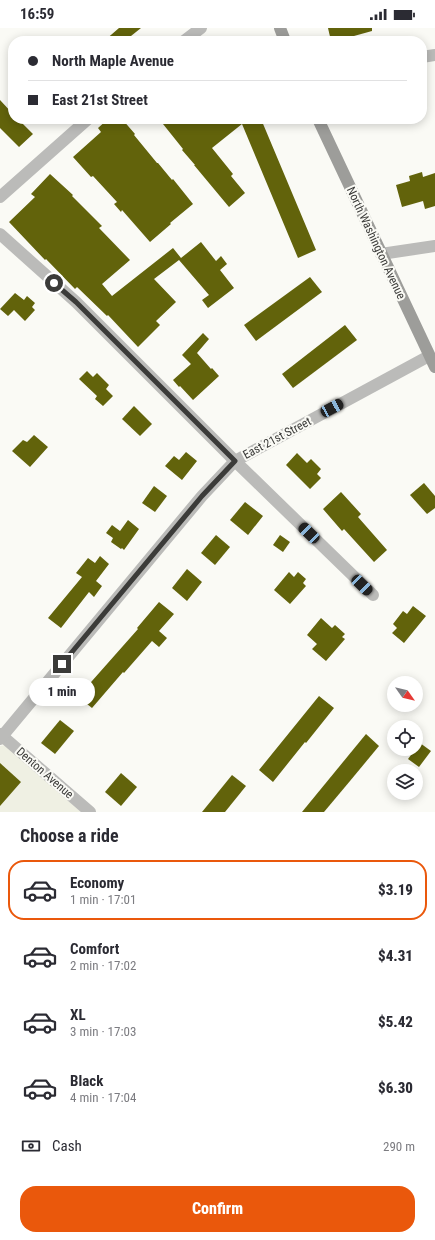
<!DOCTYPE html>
<html lang="en">
<head>
<meta charset="utf-8">
<style>
	:root { --surface:#fff; --page:#f7f7f7; --text:#2b2b33; --muted:#7c7c81; --line:#e1e1e2; --accent:#ea580c }
	body { margin:0; font-family:"Roboto Condensed",sans-serif; background:var(--page); color:var(--text); height:100vh; display:flex; flex-direction:column; font-size:15px; white-space:nowrap }
	* { box-sizing:border-box; margin:0 }
	p { font-size:13px; color:var(--muted) }
	.icon { flex:none; width:22px; height:22px; fill:none; stroke:currentColor; stroke-width:2; stroke-linecap:round; stroke-linejoin:round }
	.map { position:relative; height:784px; overflow:hidden }
	.side { display:flex; flex-direction:column; background:var(--surface); flex:1 }
	.side>* { flex:none }
	.guide { position:absolute; left:8px; top:8px; width:419px; height:88px; border-radius:16px; box-shadow:0 2px 10px #0003; display:grid; align-content:center; height:88px; padding:0 20px; background:var(--surface) }
	.needle { width:26px; rotate:124deg }
	.tools { position:absolute; left:387px; top:648px; display:grid; gap:8px }
	.tools a { display:grid; place-items:center; width:36px; height:36px; border-radius:50%; background:var(--surface); box-shadow:0 2px 10px #0003; font-size:20px }
	.end { position:absolute; width:18px; height:18px; margin:-9px; border:5px solid #3b3b39; background:#fff; box-shadow:0 0 0 2px #fff }
	.from { border-radius:50% }
	.bubble { position:absolute; height:28px; border-radius:14px; background:var(--surface); box-shadow:0 2px 10px #0003; font-size:13px; font-weight:800; line-height:28px; text-align:center }
	.car { position:absolute; width:12px; height:24px; margin:-12px -6px; border-radius:5px; box-shadow:0 0 3px 1px #0007; background:linear-gradient(#222 24%,#8ab4d8 0 40%,#222 0 76%,#8ab4d8 0 86%,#222 0) }
	.guide b { display:flex; align-items:center; gap:14px; height:38px; font-size:15px }
	.guide b+b { border-top:1px solid var(--line) }
	.guide i { width:10px; height:10px; background:var(--text) }
	ul { padding:0; list-style:none }
	li { display:flex; align-items:center; gap:12px; height:60px; margin:0 8px 6px; padding:0 12px; border:2px solid transparent; border-radius:16px }
	li div { flex:1 }
	li b { display:block; font-size:15px }
	li em { font-style:normal; font-weight:800 }
	li.active { border-color:var(--accent) }
	li>.icon { width:36px; height:36px; stroke-width:1.5 }
	h2 { padding:0 20px; font-size:18px; line-height:48px }
	.pay { display:flex; align-items:center; gap:10px; height:44px; padding:0 20px; font-size:15px }
	.pay p { margin-inline-start:auto }
	.cta { display:flex; gap:8px; margin-top:auto; padding:8px 20px }
	.cta a { flex:1; height:46px; border-radius:16px; background:var(--accent); color:#fff; font-size:16px; font-weight:800; line-height:46px; text-align:center }
	.status { display:flex; justify-content:space-between; align-items:center; height:28px; padding:0 20px; background:var(--surface); direction:ltr }
	.status svg { height:11px; fill:currentColor }
	.map>svg:first-child { display:block }
	.built { fill:#eff0e3 }
	.building { fill:#62630b }
	.lines { fill:none; stroke-linecap:round; stroke-linejoin:round }
	.street { stroke:#bbbbb9; stroke-width:12 }
	.secondary { stroke:#9d9d9a; stroke-width:12 }
	.route { stroke:#3b3b39; stroke-width:5 }
	.labels { text-anchor:middle; stroke-width:4; stroke-linejoin:round; paint-order:stroke }
	.street-label { font-size:12px; fill:#3b3b39; stroke:#fafaf5 }
</style>
</head>
<body>
<div class="status"><b>16:59</b><svg viewBox="0 0 49 12"><path d="M0 12V9h3v3zM5 12V6h3v6zM10 12V3h3v9zM15 12V0h3v12zM26 1h20v11H26zM47 4h2v5h-2z"/></svg></div>
<div class="map">
<svg width="435" height="784" viewBox="0 0 435 784">
	<rect width="100%" height="100%" fill="#fafaf5"/>
	<!-- built -->
	<path class="built" d="M5,717L81,784H0V718Z"/>
	<!-- building -->
	<g class="building">
		<path d="M119,0H141L131,8L135,13H104Z"/>
		<path d="M328,0H372V3L336,13H331Z"/>
		<path d="M0,72L13,86V91H18L33,106L19,119L0,100Z"/>
		<path d="M108,91H122L135,106L134,107L157,135H158L172,152L173,151L193,176L170,195L171,196L150,214L122,182L121,184L114,176L117,174L93,148L91,149L73,129L101,104L98,100Z"/>
		<path d="M159,91H261L316,222L298,230L242,96L212,120L233,146L231,148L245,165L229,179L194,137H195L182,122L183,121Z"/>
		<path d="M422,144L423,149L435,145V178L425,181L423,173L402,179L396,157L410,153L409,148Z"/>
		<path d="M50,146L73,167L72,168L102,198L99,200L130,232L102,256L112,268L173,220L181,230L201,214L216,233L221,228L227,236L220,242L234,260L208,280L202,272L209,267L179,232L154,251L176,274L156,293L160,297L138,319L108,287L107,288L77,259L75,261L46,231L45,232L9,194L35,169L31,166Z"/>
		<path d="M310,249L322,264L256,313L244,297Z"/>
		<path d="M15,265L24,272L27,268L35,275L32,279L35,282L25,293L14,282L8,288L0,281Z"/>
		<path d="M345,297L357,312L293,360L282,346Z"/>
		<path d="M203,305L209,311L197,325L211,341L212,340L219,348L193,372L180,358L179,359L173,352L191,336L182,327Z"/>
		<path d="M87,343L93,349L97,345L109,357L106,361L113,368L103,378L95,371L97,368L79,351Z"/>
		<path d="M134,378L152,396L140,408L122,391Z"/>
		<path d="M34,407L48,419L30,439L12,423L23,412L27,414Z"/>
		<path d="M186,424L197,433L182,452L165,438L174,428L179,432Z"/>
		<path d="M297,425L307,435L311,431L321,441L317,446L321,450L310,461L286,437Z"/>
		<path d="M424,455L435,468V480L427,486L410,467Z"/>
		<path d="M154,458L167,468L155,484L142,475Z"/>
		<path d="M341,464L361,486L358,489L387,522L374,534L344,501L342,503L323,481Z"/>
		<path d="M245,474L263,488L248,507L230,492Z"/>
		<path d="M128,492L139,501L124,522L122,520L121,521L111,514L113,510L106,505L112,497L120,503Z"/>
		<path d="M216,507L230,519L215,537L201,525Z"/>
		<path d="M280,507L290,514L283,524L273,517Z"/>
		<path d="M100,528L109,536L96,553L102,558L94,569L89,564L61,600L48,590L82,549L76,545L88,530L95,535Z"/>
		<path d="M187,541L202,554L187,573L172,560Z"/>
		<path d="M289,544L294,549L298,544L306,551L303,555L306,558L290,576L274,562Z"/>
		<path d="M159,574L174,586L159,603L167,610L159,619L152,613L124,645L123,644L92,680L82,672L88,665L84,662L138,601L137,600Z"/>
		<path d="M413,578L426,588L404,615L392,605L397,600L393,596L403,583L407,586Z"/>
		<path d="M321,590L332,600L335,597L345,606L342,609L345,611L326,633L312,621L317,616L307,607Z"/>
		<path d="M319,668L334,680L306,715L305,714L273,754L259,742Z"/>
		<path d="M60,692L74,703L55,726L41,715Z"/>
		<path d="M366,706L379,718L350,753L324,784H302Z"/>
		<path d="M420,715L431,723L419,739L408,731Z"/>
		<path d="M0,735L21,754L0,778Z"/>
		<path d="M121,745L137,759L121,778L105,764Z"/>
		<path d="M232,747L246,758L225,784H202Z"/>
	</g>
	<g class="lines">
		<!-- street -->
		<g class="street">
			<path d="M184,13L201,0"/>
			<path d="M422,29L435,27"/>
			<path d="M0,169L88,91"/>
			<path d="M0,206L76,274L235,433L373,567"/>
			<path d="M381,226L435,218"/>
			<path d="M0,706L90,784"/>
			<path d="M0,711L202,468L235,433L429,328"/>
		</g>
		<!-- secondary -->
		<g class="secondary">
			<path d="M280,0L285,13"/>
			<path d="M318,91L435,339"/>
		</g>
	</g>
	<g class="lines">
		<!-- route -->
		<path class="route" d="M54,255L76,274L235,433L202,468L62,636"/>
	</g>
	<g class="labels">
		<!-- street labels -->
		<g class="street-label">
			<text transform="translate(376 215) rotate(65)" y="4">North Washington Avenue</text>
			<text transform="translate(277 410) rotate(-28)" y="4">East 21st Street</text>
			<text transform="translate(45 745) rotate(41)" y="4">Denton Avenue</text>
		</g>
	</g>
</svg>
<div class="tools">
<a><svg class="needle" viewBox="-14 -14 28 28"><path d="M0-13l5 13h-10z" fill="#e53935"/><path d="M0 13l5-13h-10z" fill="#7c7c81"/></svg></a>
<a><svg class="icon" aria-label="locate" viewBox="0 0 24 24"><circle cx="12" cy="12" r="6"/><path d="M12 2v4M12 18v4M2 12h4M18 12h4"/></svg></a>
<a><svg class="icon" aria-label="layers" viewBox="0 0 24 24"><path d="M12 4l9 5-9 5-9-5zM3 14l9 5 9-5"/></svg></a>
</div>
<i class="end from" style="left:54px;top:255px"></i>
<i class="end" style="left:62px;top:636px"></i>
<div class="bubble" style="left:29px;top:650px;width:66px">1 min</div>
<i class="car" style="left:332px;top:380px;rotate:62deg"></i>
<i class="car" style="left:309px;top:505px;rotate:314deg"></i>
<i class="car" style="left:362px;top:557px;rotate:134deg"></i>
<div class="guide">
<b><i class="from"></i>North Maple Avenue</b>
<b><i></i>East 21st Street</b>
</div>
</div>
<section class="side">
<h2>Choose a ride</h2>
<ul>
<li class="active"><svg class="icon" aria-label="car" viewBox="0 0 24 24"><path d="M5 17H2v-5l4-1 3-4h7l3 4 3 1v5h-3M9 17h6M6 11h13"/><circle cx="7" cy="17" r="2"/><circle cx="17" cy="17" r="2"/></svg><div><b>Economy</b><p>1 min · 17:01</p></div><em>$3.19</em></li>
<li><svg class="icon" aria-label="car" viewBox="0 0 24 24"><path d="M5 17H2v-5l4-1 3-4h7l3 4 3 1v5h-3M9 17h6M6 11h13"/><circle cx="7" cy="17" r="2"/><circle cx="17" cy="17" r="2"/></svg><div><b>Comfort</b><p>2 min · 17:02</p></div><em>$4.31</em></li>
<li><svg class="icon" aria-label="car" viewBox="0 0 24 24"><path d="M5 17H2v-5l4-1 3-4h7l3 4 3 1v5h-3M9 17h6M6 11h13"/><circle cx="7" cy="17" r="2"/><circle cx="17" cy="17" r="2"/></svg><div><b>XL</b><p>3 min · 17:03</p></div><em>$5.42</em></li>
<li><svg class="icon" aria-label="car" viewBox="0 0 24 24"><path d="M5 17H2v-5l4-1 3-4h7l3 4 3 1v5h-3M9 17h6M6 11h13"/><circle cx="7" cy="17" r="2"/><circle cx="17" cy="17" r="2"/></svg><div><b>Black</b><p>4 min · 17:04</p></div><em>$6.30</em></li>
</ul>
<div class="pay"><svg class="icon" aria-label="cash" viewBox="0 0 24 24"><path d="M3 7h18v10H3z"/><circle cx="12" cy="12" r="2"/></svg>Cash<p>290 m</p></div>
<div class="cta"><a>Confirm</a></div>
</section>
</body>
</html>
